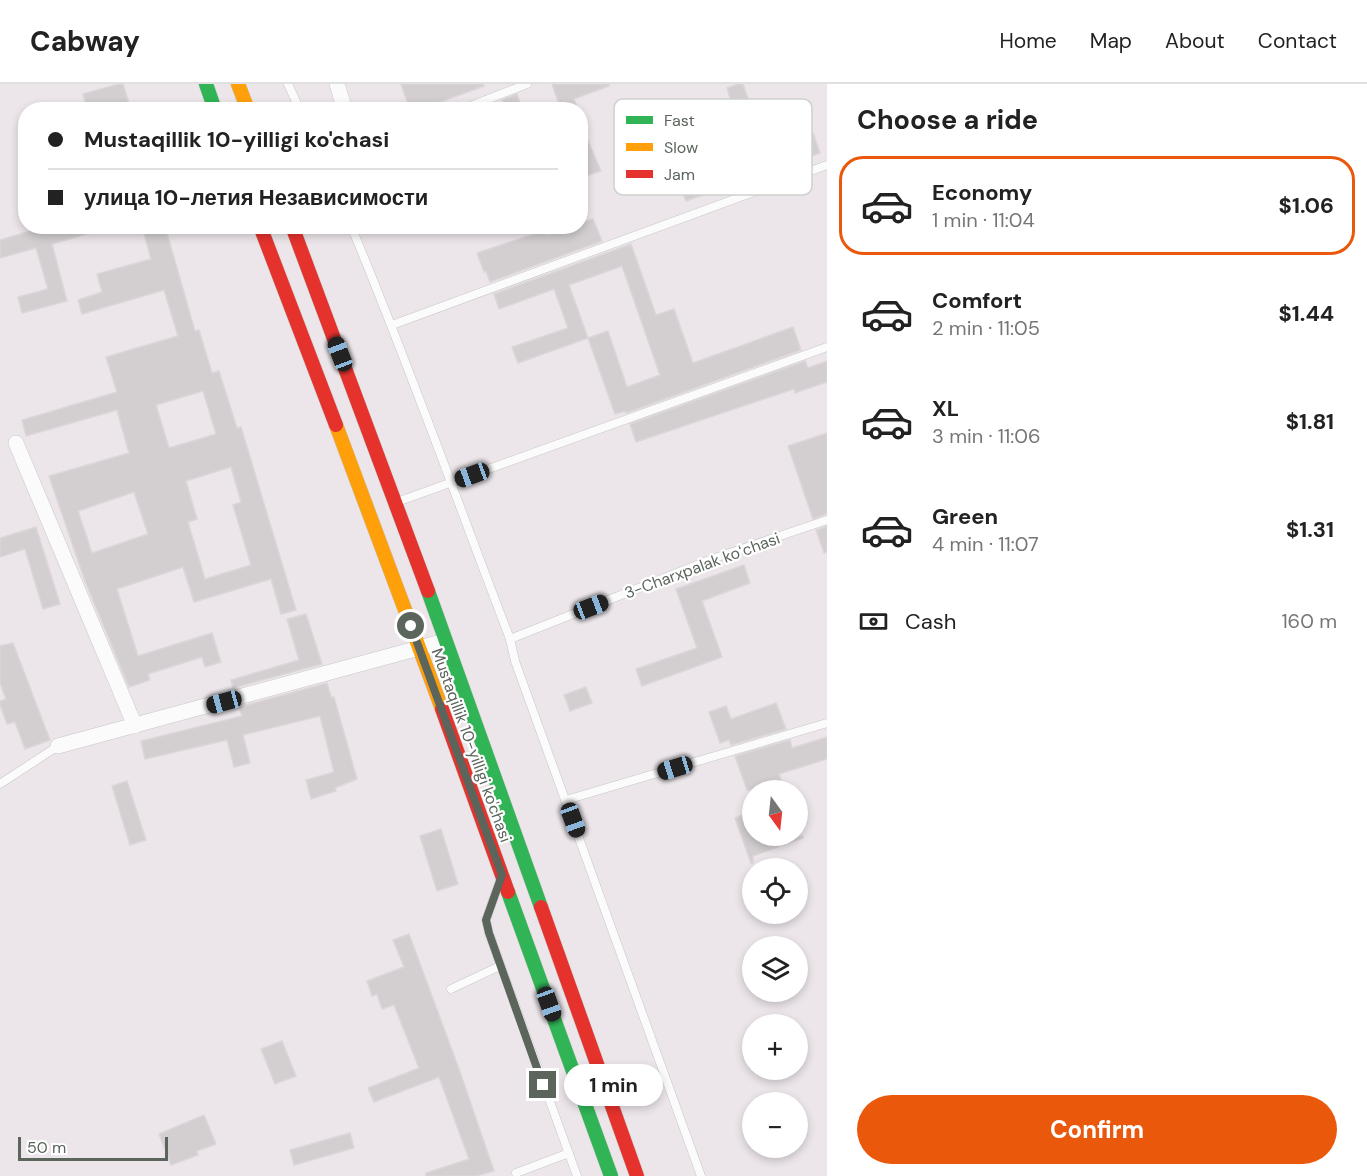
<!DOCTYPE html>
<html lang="en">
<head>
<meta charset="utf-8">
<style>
	:root { --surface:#fff; --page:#f6f6f6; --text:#222; --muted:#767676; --line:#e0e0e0; --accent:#ea580c }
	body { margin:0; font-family:"DM Sans",sans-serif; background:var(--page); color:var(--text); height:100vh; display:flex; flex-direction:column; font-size:22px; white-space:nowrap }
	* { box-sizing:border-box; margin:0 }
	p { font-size:20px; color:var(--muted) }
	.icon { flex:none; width:33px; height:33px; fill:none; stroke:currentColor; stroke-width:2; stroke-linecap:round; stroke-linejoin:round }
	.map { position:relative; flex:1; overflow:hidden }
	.details { display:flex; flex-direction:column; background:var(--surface); width:540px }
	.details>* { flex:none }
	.banner { position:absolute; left:18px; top:18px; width:570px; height:132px; border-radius:24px; box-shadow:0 3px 9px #0003; display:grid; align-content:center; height:132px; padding:0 30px; background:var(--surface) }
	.needle { width:39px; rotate:165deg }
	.fabs { position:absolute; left:742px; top:696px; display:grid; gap:12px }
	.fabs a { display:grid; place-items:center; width:66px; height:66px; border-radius:50%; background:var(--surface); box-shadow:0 3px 9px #0003; font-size:30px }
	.scale { position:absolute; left:18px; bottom:15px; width:150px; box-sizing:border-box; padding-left:6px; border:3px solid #5b655c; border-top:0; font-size:16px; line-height:21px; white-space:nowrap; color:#5b655c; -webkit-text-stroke:4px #fff; paint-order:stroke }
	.end { position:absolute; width:27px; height:27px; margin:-14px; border:8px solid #5b655c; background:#fff; box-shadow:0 0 0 3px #fff }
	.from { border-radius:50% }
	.bubble { position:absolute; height:42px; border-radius:21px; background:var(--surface); box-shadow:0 3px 9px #0003; font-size:20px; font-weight:700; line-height:42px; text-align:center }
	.car { position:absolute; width:18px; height:36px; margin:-18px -9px; border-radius:8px; box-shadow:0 0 4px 2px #0007; background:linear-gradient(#222 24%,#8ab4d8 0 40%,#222 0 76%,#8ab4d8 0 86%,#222 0) }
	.banner b { display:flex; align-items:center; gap:21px; height:57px; font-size:22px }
	.banner b+b { border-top:2px solid var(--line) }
	.banner i { width:15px; height:15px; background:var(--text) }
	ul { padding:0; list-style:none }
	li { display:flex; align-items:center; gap:18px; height:99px; margin:0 12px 9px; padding:0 18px; border:3px solid transparent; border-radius:24px }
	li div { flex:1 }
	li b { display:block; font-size:22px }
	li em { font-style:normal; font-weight:700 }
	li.current { border-color:var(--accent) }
	li>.icon { width:54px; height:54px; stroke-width:1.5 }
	h2 { padding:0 30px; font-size:27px; line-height:72px }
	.pay { display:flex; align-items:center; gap:15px; height:66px; padding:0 30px; font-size:22px }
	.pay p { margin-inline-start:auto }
	.button { display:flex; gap:12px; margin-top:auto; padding:12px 30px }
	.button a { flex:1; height:69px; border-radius:36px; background:var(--accent); color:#fff; font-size:24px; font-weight:700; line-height:69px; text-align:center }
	header { display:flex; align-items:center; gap:36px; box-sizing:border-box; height:84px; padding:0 30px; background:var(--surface); border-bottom:2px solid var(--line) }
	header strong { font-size:28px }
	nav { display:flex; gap:33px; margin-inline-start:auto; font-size:21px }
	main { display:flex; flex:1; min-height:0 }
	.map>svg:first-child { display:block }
	.building { fill:#d3cfd1; stroke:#dcd5da; stroke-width:1.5; fill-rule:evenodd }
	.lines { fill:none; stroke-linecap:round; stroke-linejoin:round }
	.lane-casing { stroke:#c6c7c6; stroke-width:9 }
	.street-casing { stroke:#c6c7c6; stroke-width:16 }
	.fast-casing { stroke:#c6c7c6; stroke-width:15 }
	.slow-casing { stroke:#c6c7c6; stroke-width:15 }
	.jam-casing { stroke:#c6c7c6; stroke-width:15 }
	.lane { stroke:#fcfbfc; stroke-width:8 }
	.street { stroke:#fcfbfc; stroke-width:15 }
	.fast { stroke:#30b455; stroke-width:14 }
	.slow { stroke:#ff9f0a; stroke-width:14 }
	.jam { stroke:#e5322d; stroke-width:14 }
	.route { stroke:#5b655c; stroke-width:8 }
	.labels { text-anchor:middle; stroke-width:4.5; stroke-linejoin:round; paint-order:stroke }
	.street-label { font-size:16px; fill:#5b655c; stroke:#fff }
	.key { fill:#fff; stroke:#ced1ce; stroke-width:1.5 }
	.key-label { font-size:16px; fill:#5b655c }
</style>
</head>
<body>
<header>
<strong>Cabway</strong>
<nav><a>Home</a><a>Map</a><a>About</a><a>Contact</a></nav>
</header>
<main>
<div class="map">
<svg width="827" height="1092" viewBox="0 0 827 1092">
	<rect width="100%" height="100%" fill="#ece6ea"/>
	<!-- building -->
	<g class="building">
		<path d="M119,0H123L131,26H87L83,10Z"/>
		<path d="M401,0H483L484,2L418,26H410Z"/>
		<path d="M552,0H609V2L574,15L578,26H561Z"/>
		<path d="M738,0H743L766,66L813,49L820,69L686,117L670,73L690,66L699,91L733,79L720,42L690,53L683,34L731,17L727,4Z"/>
		<path d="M517,10L522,26H505L502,16Z"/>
		<path d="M580,38L601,87L580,94Z"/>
		<path d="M593,135L602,157L490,198L486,187L484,188L477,169L546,146L548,151L572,142H580V139Z"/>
		<path d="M47,142H96L97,147L52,160L67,217L22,229L18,213L48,205L36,164L0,174V156Z"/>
		<path d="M142,142H165L195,247L199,246L212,289L219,287L237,344L241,343L296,526L281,530L271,495L194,518L183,483L117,505L138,572L212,549L221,578L205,583L202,573L148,590L150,596L129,603L85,497L49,392L129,369L117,326L26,352L22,336L117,308L106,273L178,252L164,206L82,230L78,216L102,208L97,190L151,175ZM203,307L216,350L169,364L156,321ZM231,383L241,418L233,421L251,481L205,495L188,438L197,435L186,397ZM134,408L148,450L92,469L78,427Z"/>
		<path d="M631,160L656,231L674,225L693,279L793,243L801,266L626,329L625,327L615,330L588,254L518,279L512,263L568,244L554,205L499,225L494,210ZM622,182L660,291L627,303L608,247L588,254L569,201Z"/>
		<path d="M805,277L808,284L827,277V298L795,309L794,305L636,358L630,340Z"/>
		<path d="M827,349V430L813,435L788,362Z"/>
		<path d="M827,442V468L824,469L816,446Z"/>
		<path d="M36,443L60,520L43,525L25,465L0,473V454Z"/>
		<path d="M744,481L750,499L702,517L722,573L642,602L636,585L697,564L676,505Z"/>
		<path d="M306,530L322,580L233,604L231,596L299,576L287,535Z"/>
		<path d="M13,559L50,656L25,665L15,638L7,640L0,621V617L6,615L0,599V562Z"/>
		<path d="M327,599L331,613H334L357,695L335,704L336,707L311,715L306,696L334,688L320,632L243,651L250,679L234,683L227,656L145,675L141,657L242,632L239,623Z"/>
		<path d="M586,603L592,619L570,627L564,611Z"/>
		<path d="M776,619L786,645L731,661L729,656L720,659L709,628L726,622L731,635Z"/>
		<path d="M827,653V675L779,690L785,706H747L735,672L790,656L792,664Z"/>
		<path d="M127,697L146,756L130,761L112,702Z"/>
		<path d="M753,727V752H803V754L753,772V779H751L735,734Z"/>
		<path d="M441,745L458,800L437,807L420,752Z"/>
		<path d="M409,850L459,985L494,1087L476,1092H426V1089L469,1075L439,993L374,1018L368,1004L419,984L394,921L382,925L377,910L372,912L367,897L404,883L393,856Z"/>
		<path d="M282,957L296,992L275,1000L261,965Z"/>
		<path d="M204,1031L216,1060L197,1067L198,1071L171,1081L159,1050Z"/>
		<path d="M350,1049L354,1064L294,1081L290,1066Z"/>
	</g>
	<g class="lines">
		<defs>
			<g id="lane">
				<path d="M288,0L300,26"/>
				<path d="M460,26L527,0"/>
				<path d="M351,142C408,278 457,417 510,555L515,577L701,1092"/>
				<path d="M392,241L827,81"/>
				<path d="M397,418L827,263"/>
				<path d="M510,555L712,475L827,436"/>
				<path d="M0,700L58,662"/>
				<path d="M566,716L827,639"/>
				<path d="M499,799L486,836L489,849L577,1092"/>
				<path d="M451,905L500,882"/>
				<path d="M516,1089L569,1069"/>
			</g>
			<g id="street">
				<path d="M337,0L345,26"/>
				<path d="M16,359L135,642"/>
				<path d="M58,662L445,557"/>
			</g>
			<g id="fast">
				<path d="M206,0L215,26"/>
				<path d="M428,507L541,823"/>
				<path d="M508,808L611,1092"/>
			</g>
			<g id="slow">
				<path d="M238,0L248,26"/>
				<path d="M336,341L442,625"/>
			</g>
			<g id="jam">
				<path d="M260,142L336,341"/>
				<path d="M292,142L428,507"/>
				<path d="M442,625L508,808"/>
				<path d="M541,823L637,1092"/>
			</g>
		</defs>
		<!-- lane casing -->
		<use href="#lane" class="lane-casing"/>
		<!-- street casing -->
		<use href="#street" class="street-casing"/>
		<!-- fast casing -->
		<use href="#fast" class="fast-casing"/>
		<!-- slow casing -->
		<use href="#slow" class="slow-casing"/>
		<!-- jam casing -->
		<use href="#jam" class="jam-casing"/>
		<!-- lane -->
		<use href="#lane" class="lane"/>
		<!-- street -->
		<use href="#street" class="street"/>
		<!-- fast -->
		<use href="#fast" class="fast"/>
		<!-- slow -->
		<use href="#slow" class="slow"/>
		<!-- jam -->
		<use href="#jam" class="jam"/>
	</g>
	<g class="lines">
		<!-- route -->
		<path class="route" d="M411,542L502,791L486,836L489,849L543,1001"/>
	</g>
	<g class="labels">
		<!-- street labels -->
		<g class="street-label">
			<text transform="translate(702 481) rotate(-20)" y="6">3-Charxpalak koʻchasi</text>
			<text transform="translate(472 661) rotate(70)" y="6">Mustaqillik 10-yilligi ko'chasi</text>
		</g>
	</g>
	<!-- legend -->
	<rect x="614" y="15" width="198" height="96" rx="9" class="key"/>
	<rect x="626" y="32" width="27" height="8" fill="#30b455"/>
	<rect x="626" y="59" width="27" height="8" fill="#ff9f0a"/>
	<rect x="626" y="86" width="27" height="8" fill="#e5322d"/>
	<g class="key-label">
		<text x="664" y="42">Fast</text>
		<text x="664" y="69">Slow</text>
		<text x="664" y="96">Jam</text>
	</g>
</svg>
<div class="fabs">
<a><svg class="needle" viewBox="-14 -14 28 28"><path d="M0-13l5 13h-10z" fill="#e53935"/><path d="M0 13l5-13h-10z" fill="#767676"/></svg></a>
<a><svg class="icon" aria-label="locate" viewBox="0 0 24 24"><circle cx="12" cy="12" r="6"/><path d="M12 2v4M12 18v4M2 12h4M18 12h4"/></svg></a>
<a><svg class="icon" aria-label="layers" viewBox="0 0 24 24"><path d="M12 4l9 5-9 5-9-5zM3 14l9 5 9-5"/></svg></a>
<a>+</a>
<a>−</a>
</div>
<div class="scale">50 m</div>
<i class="end from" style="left:411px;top:542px"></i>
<i class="end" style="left:543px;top:1001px"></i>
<div class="bubble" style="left:564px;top:980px;width:99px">1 min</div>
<i class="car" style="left:340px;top:270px;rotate:339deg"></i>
<i class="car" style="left:472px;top:391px;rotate:250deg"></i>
<i class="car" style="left:591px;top:523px;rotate:69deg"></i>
<i class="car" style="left:224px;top:618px;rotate:255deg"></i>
<i class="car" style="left:675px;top:684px;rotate:253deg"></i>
<i class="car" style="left:573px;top:736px;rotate:160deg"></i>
<i class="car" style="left:549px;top:920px;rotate:160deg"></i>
<div class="banner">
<b><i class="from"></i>Mustaqillik 10-yilligi ko'chasi</b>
<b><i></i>улица 10-летия Независимости</b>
</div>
</div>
<section class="details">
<h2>Choose a ride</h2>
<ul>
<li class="current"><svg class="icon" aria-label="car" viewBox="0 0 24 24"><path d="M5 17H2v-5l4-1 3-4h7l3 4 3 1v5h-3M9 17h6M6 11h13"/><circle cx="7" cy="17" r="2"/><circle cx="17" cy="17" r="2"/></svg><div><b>Economy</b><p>1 min · 11:04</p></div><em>$1.06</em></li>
<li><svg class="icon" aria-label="car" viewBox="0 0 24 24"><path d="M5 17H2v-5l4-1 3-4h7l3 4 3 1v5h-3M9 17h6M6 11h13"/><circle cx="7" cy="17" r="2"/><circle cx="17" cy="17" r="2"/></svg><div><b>Comfort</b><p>2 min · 11:05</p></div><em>$1.44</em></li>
<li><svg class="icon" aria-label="car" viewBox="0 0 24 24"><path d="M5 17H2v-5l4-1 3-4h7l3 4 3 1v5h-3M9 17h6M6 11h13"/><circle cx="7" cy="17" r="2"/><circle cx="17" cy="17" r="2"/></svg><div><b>XL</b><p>3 min · 11:06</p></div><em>$1.81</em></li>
<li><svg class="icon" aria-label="car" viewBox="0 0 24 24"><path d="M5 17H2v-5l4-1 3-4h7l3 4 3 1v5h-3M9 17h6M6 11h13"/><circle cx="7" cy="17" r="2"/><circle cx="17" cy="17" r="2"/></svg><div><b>Green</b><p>4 min · 11:07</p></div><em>$1.31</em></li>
</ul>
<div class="pay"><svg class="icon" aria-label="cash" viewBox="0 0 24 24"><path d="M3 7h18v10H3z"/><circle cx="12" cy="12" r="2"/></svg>Cash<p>160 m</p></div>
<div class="button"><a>Confirm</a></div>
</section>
</main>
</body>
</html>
